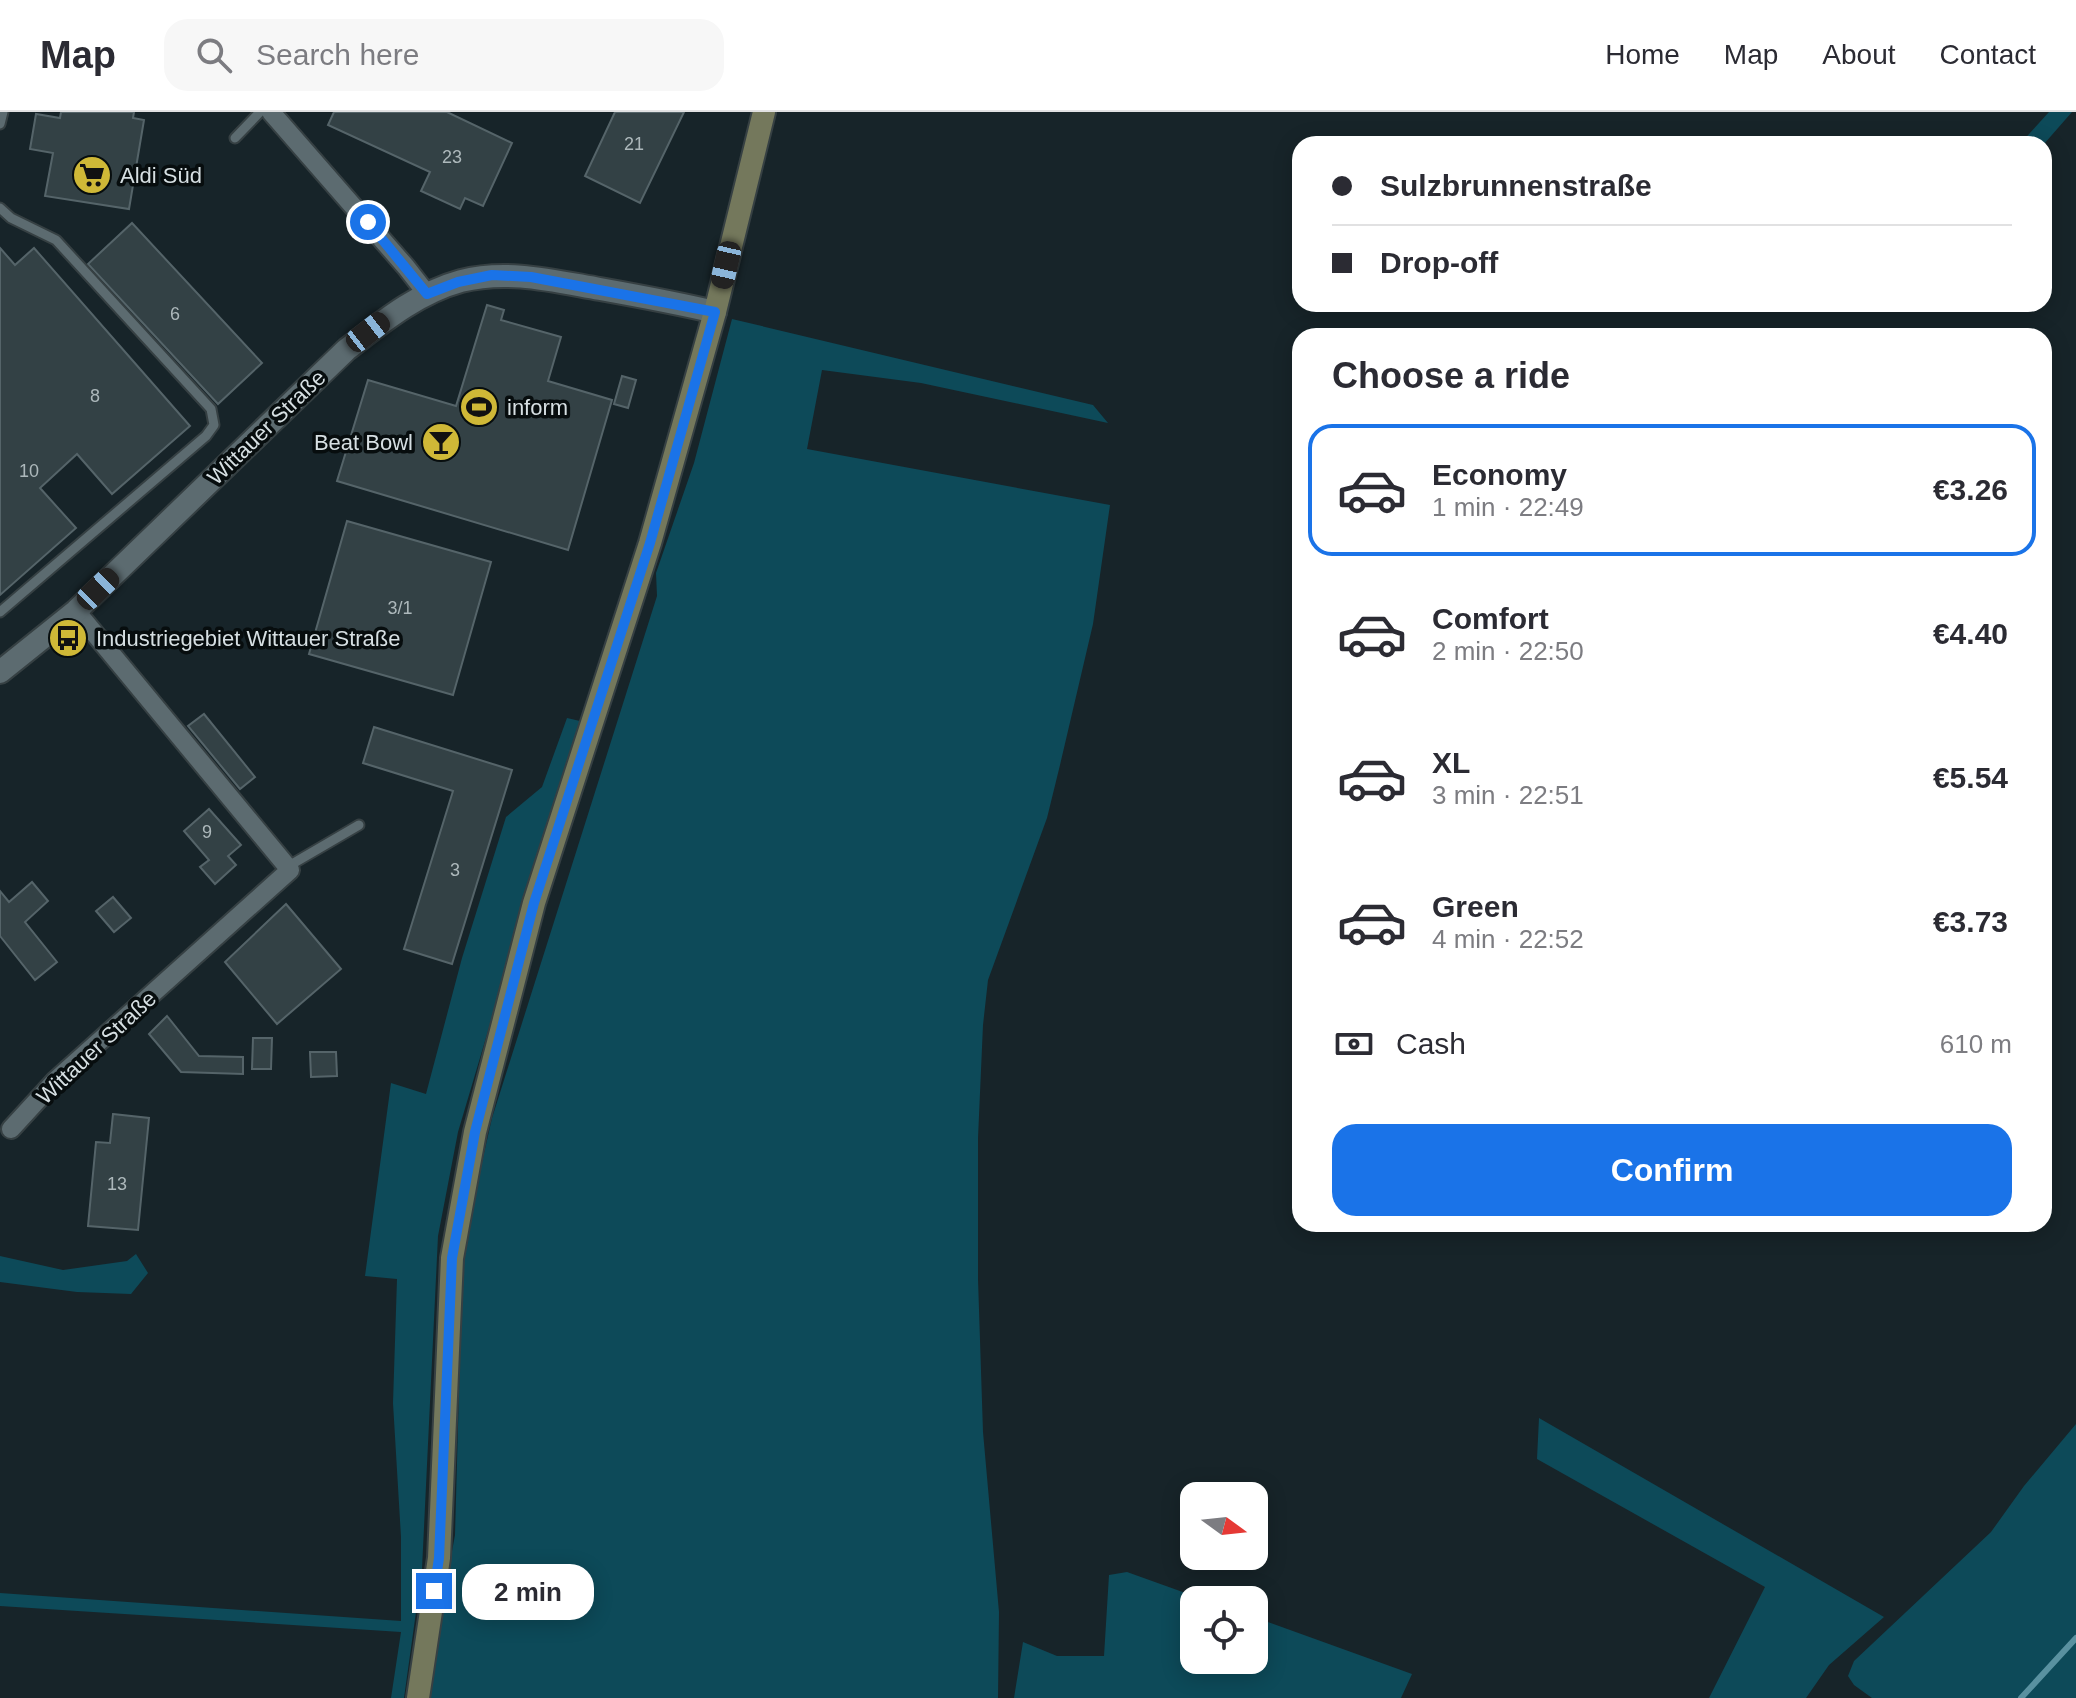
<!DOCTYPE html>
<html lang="en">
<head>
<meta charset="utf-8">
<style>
	:root { --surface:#fff; --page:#f7f7f7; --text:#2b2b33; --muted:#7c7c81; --line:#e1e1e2; --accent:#1a73e8 }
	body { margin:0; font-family:Helvetica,sans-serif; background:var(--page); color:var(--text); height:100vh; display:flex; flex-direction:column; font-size:30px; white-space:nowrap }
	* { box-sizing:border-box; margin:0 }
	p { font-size:26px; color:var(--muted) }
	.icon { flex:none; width:44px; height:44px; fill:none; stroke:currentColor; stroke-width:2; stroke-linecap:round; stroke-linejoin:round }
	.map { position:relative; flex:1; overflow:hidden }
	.drawer { position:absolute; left:1292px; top:216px; width:760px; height:904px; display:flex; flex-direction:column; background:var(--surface); border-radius:24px; box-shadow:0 4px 20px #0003 }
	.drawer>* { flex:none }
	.guide { position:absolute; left:1292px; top:24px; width:760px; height:176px; border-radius:24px; box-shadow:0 4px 20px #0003; display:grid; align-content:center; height:176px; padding:0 40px; background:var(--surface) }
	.needle { width:52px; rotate:105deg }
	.tools { position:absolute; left:1180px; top:1370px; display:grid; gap:16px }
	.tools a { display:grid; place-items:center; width:88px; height:88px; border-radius:16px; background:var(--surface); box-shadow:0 4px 20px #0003; font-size:40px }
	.end { position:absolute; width:36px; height:36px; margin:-18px; border:10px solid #1a73e8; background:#fff; box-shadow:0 0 0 4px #fff }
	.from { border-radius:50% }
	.bubble { position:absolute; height:56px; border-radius:24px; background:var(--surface); box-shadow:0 4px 20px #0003; font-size:26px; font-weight:800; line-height:56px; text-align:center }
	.car { position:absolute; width:24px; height:48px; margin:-24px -12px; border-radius:10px; box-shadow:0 0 6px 2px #0007; background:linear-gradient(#222 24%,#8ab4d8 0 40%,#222 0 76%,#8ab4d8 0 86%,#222 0) }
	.guide b { display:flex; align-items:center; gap:28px; height:76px; font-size:30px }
	.guide b+b { border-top:2px solid var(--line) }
	.guide i { width:20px; height:20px; background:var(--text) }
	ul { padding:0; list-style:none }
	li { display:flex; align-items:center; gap:24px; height:132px; margin:0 16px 12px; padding:0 24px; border:4px solid transparent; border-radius:24px }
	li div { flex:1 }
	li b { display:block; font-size:30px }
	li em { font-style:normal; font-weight:800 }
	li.on { border-color:var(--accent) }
	li>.icon { width:72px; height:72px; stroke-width:1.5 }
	h2 { padding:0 40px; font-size:36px; line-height:96px }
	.pay { display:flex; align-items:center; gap:20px; height:88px; padding:0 40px; font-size:30px }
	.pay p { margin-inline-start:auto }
	.action { display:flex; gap:16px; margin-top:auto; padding:16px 40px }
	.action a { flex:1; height:92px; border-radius:24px; background:var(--accent); color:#fff; font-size:32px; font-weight:800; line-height:92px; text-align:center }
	header { display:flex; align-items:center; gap:48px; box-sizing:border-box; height:112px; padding:0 40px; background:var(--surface); border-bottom:2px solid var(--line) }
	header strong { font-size:38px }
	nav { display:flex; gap:44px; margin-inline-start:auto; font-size:28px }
	.search { width:560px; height:72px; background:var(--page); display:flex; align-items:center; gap:20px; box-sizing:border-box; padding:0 28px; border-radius:24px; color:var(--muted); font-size:30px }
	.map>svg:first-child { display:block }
	.green { fill:#0d4a59 }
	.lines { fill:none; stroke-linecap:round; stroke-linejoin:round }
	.stream { stroke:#5991a0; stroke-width:6 }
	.building { fill:#334145; stroke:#556469; stroke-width:2 }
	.service-casing { stroke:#364043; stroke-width:13 }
	.minor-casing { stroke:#364043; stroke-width:22 }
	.tertiary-casing { stroke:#364043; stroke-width:26 }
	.secondary-casing { stroke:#364043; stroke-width:26 }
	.service { stroke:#5c6b70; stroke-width:9 }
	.minor { stroke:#5c6b70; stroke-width:18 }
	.tertiary { stroke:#5c6b70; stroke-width:22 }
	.secondary { stroke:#74785c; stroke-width:22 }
	.route { stroke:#1a73e8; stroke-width:10 }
	.labels { text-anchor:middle; stroke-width:7; stroke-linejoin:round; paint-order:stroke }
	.number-label { font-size:18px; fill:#adb8bb }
	.poi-label { font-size:22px; fill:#d6dfe2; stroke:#070d0e; text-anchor:start }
	.street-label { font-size:22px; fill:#d6dfe2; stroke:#070d0e }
</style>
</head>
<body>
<header>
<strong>Map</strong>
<div class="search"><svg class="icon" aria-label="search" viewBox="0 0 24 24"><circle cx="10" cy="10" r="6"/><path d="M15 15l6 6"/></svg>Search here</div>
<nav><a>Home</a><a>Map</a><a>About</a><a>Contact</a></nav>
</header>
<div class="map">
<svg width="2076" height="1586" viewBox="0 0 2076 1586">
	<rect width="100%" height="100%" fill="#172429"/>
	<!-- green -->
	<g class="green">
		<path d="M2049,0H2072L2044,32H2020Z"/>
		<path d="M732,207L1093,293L1108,311L921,271L822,258L807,337L1110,393L1093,512L1060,653L1047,706L988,868L983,913L978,1026V1167L983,1320L999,1500L998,1586H425L455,1423L463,1134L492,1006L657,484L656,461L694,351Z"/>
		<path d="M567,606L580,609L458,1020L438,1124L422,1457L404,1586H391L401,1520L0,1494V1481L401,1509V1425L393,1291L397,1167L365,1164L391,971L426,982L462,846L506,705L542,675Z"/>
		<path d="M136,1142L148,1161L131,1182L77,1180L0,1170V1144L63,1158L127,1149Z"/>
		<path d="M1539,1306L1884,1505L1829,1553L1806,1586H1709L1765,1475L1537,1347Z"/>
		<path d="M2076,1312V1586H1872L1854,1573L1848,1564L1854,1549L1991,1420L2024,1374Z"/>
		<path d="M1127,1460L1205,1488H1194V1548H1254V1505L1412,1562L1401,1586H1014L1023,1530L1057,1544H1104L1109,1463Z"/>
	</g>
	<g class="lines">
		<!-- stream -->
		<path class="stream" d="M2021,1586L2076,1526"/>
	</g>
	<!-- building -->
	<g class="building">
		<path d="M61,0H134L133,6L144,8L129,97L45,84L53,41L30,37L36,2L60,6Z"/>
		<path d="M334,0H447L512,31L483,94L465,86L460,97L421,79L430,60L328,13Z"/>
		<path d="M615,0H684L640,91L585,64Z"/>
		<path d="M132,111L262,251L218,292L88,152Z"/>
		<path d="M0,136L15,153L34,136L190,314L112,382L77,342L40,376L76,416L0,483Z"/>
		<path d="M487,193L504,198L501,208L561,225L548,269L612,288L568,438L337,369L368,268L456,294Z"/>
		<path d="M622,264L636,268L628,296L614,292Z"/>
		<path d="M347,409L491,450L453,583L309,542Z"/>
		<path d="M204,602L255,665L240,677L188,614Z"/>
		<path d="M374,615L512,658L452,852L404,837L453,679L363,651Z"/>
		<path d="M209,697L241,733L228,744L236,753L215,772L200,755L209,748L184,719Z"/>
		<path d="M32,770L48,789L25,810L57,850L35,868L0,824V779L9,790Z"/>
		<path d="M113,785L131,806L114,820L96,799Z"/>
		<path d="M286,792L341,857L277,912L225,850Z"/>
		<path d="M167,904L199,944L243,945V962L181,960L149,922Z"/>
		<path d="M253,926H272L271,957H252Z"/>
		<path d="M310,940H336L337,964L311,965Z"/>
		<path d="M113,1002L149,1006L138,1118L88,1114L96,1030L110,1031Z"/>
	</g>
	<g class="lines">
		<defs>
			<g id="service">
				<path d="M0,12L3,0"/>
				<path d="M235,26L260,0"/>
				<path d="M0,96L11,106L56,128L211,297L214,313L206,324L0,500"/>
				<path d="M287,755L359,713"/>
			</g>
			<g id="minor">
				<path d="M271,0L406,155L427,182"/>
				<path d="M11,1017L55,969L290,758L76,499"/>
			</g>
			<path id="tertiary" d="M0,560L76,499L346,238C381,211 417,181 461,169C508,157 554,169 600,177C639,184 677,191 715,200"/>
			<path id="secondary" d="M418,1586L439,1446L452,1146L475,1020L534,791L650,431L715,200L764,0"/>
		</defs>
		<!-- service casing -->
		<use href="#service" class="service-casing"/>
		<!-- minor casing -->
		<use href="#minor" class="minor-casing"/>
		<!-- tertiary casing -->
		<use href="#tertiary" class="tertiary-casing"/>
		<!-- secondary casing -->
		<use href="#secondary" class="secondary-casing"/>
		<!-- service -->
		<use href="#service" class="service"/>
		<!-- minor -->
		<use href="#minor" class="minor"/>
		<!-- tertiary -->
		<use href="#tertiary" class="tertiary"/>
		<!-- secondary -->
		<use href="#secondary" class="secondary"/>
	</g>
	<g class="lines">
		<!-- route -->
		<path class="route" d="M368,110L427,182L458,170L492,163L531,165L715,200L650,431L534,791L475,1020L452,1146L439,1446L434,1479"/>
	</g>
	<!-- icons -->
	<defs>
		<symbol id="supermarket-disc" viewBox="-11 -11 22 22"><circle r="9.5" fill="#cfb837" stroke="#070d0e"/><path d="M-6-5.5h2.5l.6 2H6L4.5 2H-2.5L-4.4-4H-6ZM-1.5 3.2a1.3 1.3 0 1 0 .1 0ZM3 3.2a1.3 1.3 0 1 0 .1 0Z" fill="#111"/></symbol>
		<symbol id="stadium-disc" viewBox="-11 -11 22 22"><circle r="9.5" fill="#cfb837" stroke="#070d0e"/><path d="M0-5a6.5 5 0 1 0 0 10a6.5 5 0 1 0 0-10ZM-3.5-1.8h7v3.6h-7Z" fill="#111"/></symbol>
		<symbol id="bar-disc" viewBox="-11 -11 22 22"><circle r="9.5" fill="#cfb837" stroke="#070d0e"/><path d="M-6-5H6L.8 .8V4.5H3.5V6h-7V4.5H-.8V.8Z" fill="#111"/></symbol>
		<symbol id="bus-disc" viewBox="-11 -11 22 22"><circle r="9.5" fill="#cfb837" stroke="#070d0e"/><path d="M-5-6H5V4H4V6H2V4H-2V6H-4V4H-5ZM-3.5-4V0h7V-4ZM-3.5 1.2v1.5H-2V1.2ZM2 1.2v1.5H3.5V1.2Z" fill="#111"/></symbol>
	</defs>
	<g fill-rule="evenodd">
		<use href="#supermarket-disc" x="70" y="41" width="44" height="44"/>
		<use href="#stadium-disc" x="457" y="273" width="44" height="44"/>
		<use href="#bar-disc" x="419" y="308" width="44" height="44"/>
		<use href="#bus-disc" x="46" y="504" width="44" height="44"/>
	</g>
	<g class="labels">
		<!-- number labels -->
		<g class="number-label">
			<text x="634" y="38">21</text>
			<text x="452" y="51">23</text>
			<text x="175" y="208">6</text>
			<text x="95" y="290">8</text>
			<text x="29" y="365">10</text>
			<text x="400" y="502">3/1</text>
			<text x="207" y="726">9</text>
			<text x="455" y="764">3</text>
			<text x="117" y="1078">13</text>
		</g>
		<!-- poi labels -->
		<g class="poi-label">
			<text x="120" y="71">Aldi Süd</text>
			<text x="507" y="303">inform</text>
			<text x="413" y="338" text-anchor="end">Beat Bowl</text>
			<text x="96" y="534">Industriegebiet Wittauer Straße</text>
		</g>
		<!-- street labels -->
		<g class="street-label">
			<text transform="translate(266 315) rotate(-44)" y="8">Wittauer Straße</text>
			<text transform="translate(96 935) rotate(-43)" y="8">Wittauer Straße</text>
		</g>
	</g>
</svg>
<div class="tools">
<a><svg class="needle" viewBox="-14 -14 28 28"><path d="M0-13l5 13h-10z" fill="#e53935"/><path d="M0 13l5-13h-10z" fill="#7c7c81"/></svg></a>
<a><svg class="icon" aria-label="locate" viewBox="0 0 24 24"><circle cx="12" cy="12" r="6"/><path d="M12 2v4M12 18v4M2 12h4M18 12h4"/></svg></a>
</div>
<i class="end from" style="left:368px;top:110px"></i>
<i class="end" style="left:434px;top:1479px"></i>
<div class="bubble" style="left:462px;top:1452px;width:132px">2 min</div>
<i class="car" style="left:726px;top:153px;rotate:193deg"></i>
<i class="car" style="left:368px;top:220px;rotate:52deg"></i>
<i class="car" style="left:98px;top:477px;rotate:46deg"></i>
<div class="guide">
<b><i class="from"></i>Sulzbrunnenstraße</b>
<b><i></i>Drop-off</b>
</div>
<section class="drawer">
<h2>Choose a ride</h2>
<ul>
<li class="on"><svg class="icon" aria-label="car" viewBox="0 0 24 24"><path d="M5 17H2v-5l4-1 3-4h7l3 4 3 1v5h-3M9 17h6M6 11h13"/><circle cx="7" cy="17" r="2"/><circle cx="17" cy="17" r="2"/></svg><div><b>Economy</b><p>1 min · 22:49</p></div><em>€3.26</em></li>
<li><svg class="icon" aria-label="car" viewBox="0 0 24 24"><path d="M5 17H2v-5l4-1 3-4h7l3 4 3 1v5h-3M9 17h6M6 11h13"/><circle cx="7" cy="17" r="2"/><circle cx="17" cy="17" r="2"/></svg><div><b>Comfort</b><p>2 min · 22:50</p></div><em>€4.40</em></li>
<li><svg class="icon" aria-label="car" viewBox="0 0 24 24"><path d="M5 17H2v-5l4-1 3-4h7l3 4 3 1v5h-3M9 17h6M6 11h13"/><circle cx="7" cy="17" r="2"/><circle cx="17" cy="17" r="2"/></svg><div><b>XL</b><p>3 min · 22:51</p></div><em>€5.54</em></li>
<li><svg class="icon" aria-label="car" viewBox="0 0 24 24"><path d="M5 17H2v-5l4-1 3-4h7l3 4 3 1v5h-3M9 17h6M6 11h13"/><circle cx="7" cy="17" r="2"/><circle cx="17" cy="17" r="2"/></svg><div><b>Green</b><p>4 min · 22:52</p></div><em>€3.73</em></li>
</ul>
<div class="pay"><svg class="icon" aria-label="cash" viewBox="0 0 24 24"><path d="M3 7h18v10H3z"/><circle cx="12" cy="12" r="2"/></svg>Cash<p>610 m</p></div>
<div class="action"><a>Confirm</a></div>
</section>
</div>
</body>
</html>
